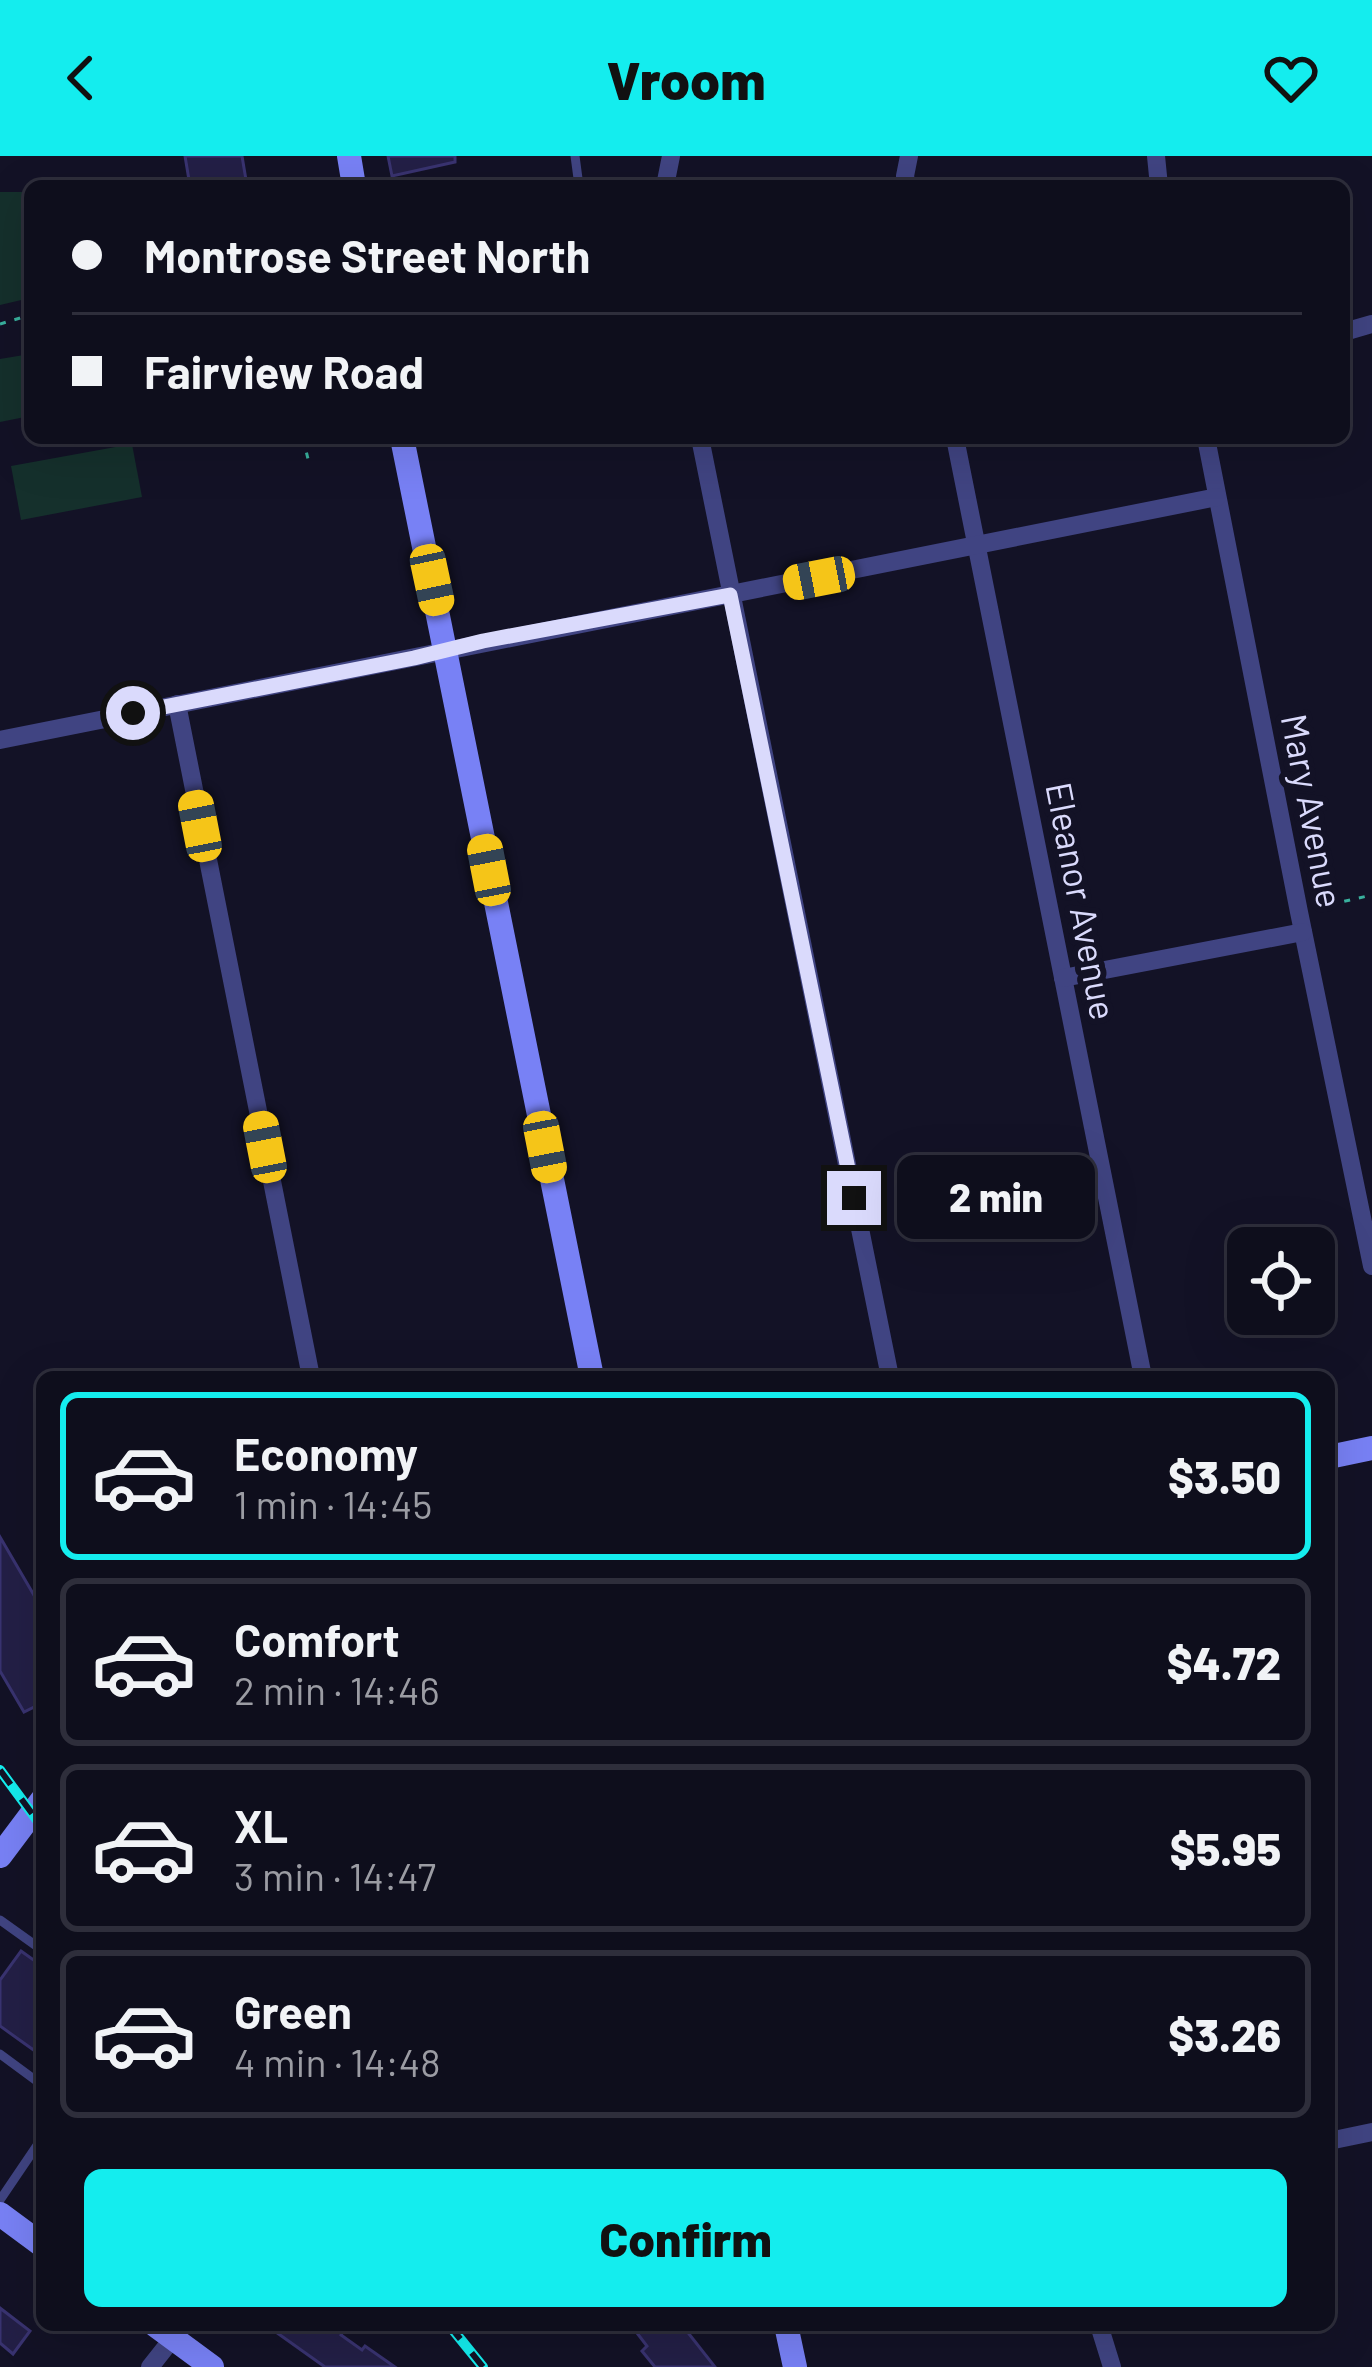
<!DOCTYPE html>
<html lang="en">
<head>
<meta charset="utf-8">
<style>
	:root { --surface:#0e0e1c; --page:#1c1c29; --text:#f1f3f6; --muted:#9b9ca3; --line:#2e2e3b; --accent:#14edee }
	body { margin:0; font-family:Barlow,sans-serif; background:var(--page); color:var(--text); height:100vh; display:flex; flex-direction:column; font-size:45px; white-space:nowrap }
	* { box-sizing:border-box; margin:0 }
	p { font-size:39px; color:var(--muted) }
	.icon { flex:none; width:66px; height:66px; fill:none; stroke:currentColor; stroke-width:2; stroke-linecap:round; stroke-linejoin:round }
	.map { position:relative; flex:1; overflow:hidden }
	.side { position:absolute; left:36px; top:1215px; width:1299px; height:960px; display:flex; flex-direction:column; background:var(--surface); border-radius:18px; box-shadow:0 12px 48px #0002,0 0 0 3px var(--line) }
	.side>* { flex:none }
	.guide { position:absolute; left:24px; top:24px; width:1326px; height:264px; border-radius:18px; box-shadow:0 12px 48px #0002,0 0 0 3px var(--line); display:grid; align-content:center; height:264px; padding:0 48px; background:var(--surface) }
	.tools { position:absolute; left:1227px; top:1071px; display:grid; gap:24px }
	.tools a { display:grid; place-items:center; width:108px; height:108px; border-radius:18px; background:var(--surface); box-shadow:0 12px 48px #0002,0 0 0 3px var(--line); font-size:60px }
	.end { position:absolute; width:54px; height:54px; margin:-27px; border:15px solid #dadafc; background:#111; box-shadow:0 0 0 6px #111 }
	.from { border-radius:50% }
	.bubble { position:absolute; height:84px; border-radius:18px; background:var(--surface); box-shadow:0 12px 48px #0002,0 0 0 3px var(--line); font-size:39px; font-weight:800; line-height:84px; text-align:center }
	.car { position:absolute; width:36px; height:72px; margin:-36px -18px; border-radius:15px; box-shadow:0 0 9px 3px #0007; background:linear-gradient(#f5c518 24%,#345 0 40%,#f5c518 0 76%,#345 0 86%,#f5c518 0) }
	.guide b { display:flex; align-items:center; gap:42px; height:114px; font-size:45px }
	.guide b+b { border-top:3px solid var(--line) }
	.guide i { width:30px; height:30px; background:var(--text) }
	ul { padding:21px 0 0; list-style:none }
	li { display:flex; align-items:center; gap:36px; height:168px; margin:0 24px 18px; padding:0 24px; border:6px solid var(--line); border-radius:18px }
	li div { flex:1 }
	li b { display:block; font-size:45px }
	li em { font-style:normal; font-weight:800 }
	li.current { border-color:var(--accent) }
	li>.icon { width:108px; height:108px; stroke-width:1.5 }
	.cta { display:flex; gap:24px; margin-top:auto; padding:24px 48px }
	.cta a { flex:1; height:138px; border-radius:18px; background:var(--accent); color:#111; font-size:48px; font-weight:800; line-height:138px; text-align:center }
	header { display:flex; justify-content:space-between; align-items:center; height:156px; padding:0 48px; background:var(--accent); color:#111; font-size:54px; font-weight:800 }
	.map>svg:first-child { display:block }
	.green { fill:#15302c }
	.building { fill:#231f46; stroke:#393370; stroke-width:3 }
	.lines { fill:none; stroke-linecap:round; stroke-linejoin:round }
	.path { stroke:#39b19e; stroke-width:3; stroke-dasharray:6 9; stroke-linecap:butt }
	.service { stroke:#404482; stroke-width:9 }
	.minor { stroke:#404482; stroke-width:18 }
	.secondary { stroke:#7881f5; stroke-width:24 }
	.rail-casing { stroke:#14edee; stroke-width:10 }
	.rail { stroke:#131226; stroke-width:6; stroke-dasharray:18; stroke-linecap:butt }
	.route { stroke:#dadafc; stroke-width:15 }
	.labels { text-anchor:middle; stroke-width:12; stroke-linejoin:round; paint-order:stroke }
	.street-label { font-size:36px; fill:#dadafc; stroke:#131226 }
</style>
</head>
<body>
<header><svg class="icon" aria-label="back" viewBox="0 0 24 24"><path d="M15 5l-7 7 7 7"/></svg>Vroom<svg class="icon" aria-label="heart" viewBox="0 0 24 24"><path d="M12 20l-8-8c-3-5 5-10 8-4 3-6 11-1 8 4z"/></svg></header>
<div class="map">
<svg width="1372" height="2211" viewBox="0 0 1372 2211">
	<rect width="100%" height="100%" fill="#131226"/>
	<!-- green -->
	<g class="green">
		<path d="M0,36H30V142L0,149Z"/>
		<path d="M30,198V260L0,266V203Z"/>
		<path d="M132,288L142,341L21,364L11,310Z"/>
	</g>
	<!-- building -->
	<g class="building">
		<path d="M185,0H242L247,30H190Z"/>
		<path d="M388,0H455V6L392,20Z"/>
		<path d="M0,1381L42,1453V1547L24,1556L0,1515Z"/>
		<path d="M21,1795L42,1810V1900L0,1870V1824Z"/>
		<path d="M0,2152L30,2175L13,2198L0,2187Z"/>
		<path d="M266,2169H336L343,2175L341,2179L362,2194L365,2190L395,2211H325Z"/>
		<path d="M648,2169H682L715,2211H655L642,2195L647,2190L637,2177Z"/>
	</g>
	<g class="lines">
		<!-- path -->
		<g class="path">
			<path d="M0,168L30,159"/>
			<path d="M303,282L308,303"/>
			<path d="M1315,752L1372,739"/>
		</g>
		<!-- service -->
		<g class="service">
			<path d="M575,0L579,30"/>
			<path d="M0,1764L42,1794"/>
			<path d="M0,1898L42,1929"/>
			<path d="M0,2044L42,1982"/>
		</g>
		<!-- minor -->
		<g class="minor">
			<path d="M1156,0L1159,30"/>
			<path d="M665,30L671,0"/>
			<path d="M907,30L905,20L909,0"/>
			<path d="M1344,176L1372,168"/>
			<path d="M700,282L890,1221"/>
			<path d="M955,282L1143,1221"/>
			<path d="M1206,282L1299,756L1372,1110"/>
			<path d="M177,548L311,1221"/>
			<path d="M0,584L1217,341"/>
			<path d="M1063,822L1303,776"/>
			<path d="M1329,1985L1372,1976"/>
			<path d="M1099,2169L1112,2211"/>
			<path d="M150,2211L173,2182"/>
		</g>
		<!-- secondary -->
		<g class="secondary">
			<path d="M349,0L354,30"/>
			<path d="M402,282C468,594 528,908 592,1221"/>
			<path d="M1329,1301L1372,1292"/>
			<path d="M0,1700L42,1644"/>
			<path d="M0,2058L42,2089"/>
			<path d="M155,2169L212,2211"/>
			<path d="M786,2169L795,2211"/>
		</g>
		<defs>
			<g id="rail">
				<path d="M0,1614L42,1671"/>
				<path d="M449,2169L483,2211"/>
			</g>
		</defs>
		<!-- rail casing -->
		<use href="#rail" class="rail-casing"/>
		<!-- rail -->
		<use href="#rail" class="rail"/>
	</g>
	<g class="lines">
		<!-- route -->
		<path class="route" d="M133,557L414,502L483,485L730,439L854,1042"/>
	</g>
	<g class="labels">
		<!-- street labels -->
		<g class="street-label">
			<text transform="translate(1312 655) rotate(79)" y="13">Mary Avenue</text>
			<text transform="translate(1081 745) rotate(79)" y="13">Eleanor Avenue</text>
		</g>
	</g>
</svg>
<div class="tools">
<a><svg class="icon" aria-label="locate" viewBox="0 0 24 24"><circle cx="12" cy="12" r="6"/><path d="M12 2v4M12 18v4M2 12h4M18 12h4"/></svg></a>
</div>
<i class="end from" style="left:133px;top:557px"></i>
<i class="end" style="left:854px;top:1042px"></i>
<div class="bubble" style="left:897px;top:999px;width:198px">2 min</div>
<i class="car" style="left:819px;top:422px;rotate:259deg"></i>
<i class="car" style="left:432px;top:424px;rotate:168deg"></i>
<i class="car" style="left:200px;top:670px;rotate:349deg"></i>
<i class="car" style="left:489px;top:714px;rotate:349deg"></i>
<i class="car" style="left:265px;top:991px;rotate:349deg"></i>
<i class="car" style="left:545px;top:991px;rotate:169deg"></i>
<div class="guide">
<b><i class="from"></i>Montrose Street North</b>
<b><i></i>Fairview Road</b>
</div>
<section class="side">
<ul>
<li class="current"><svg class="icon" aria-label="car" viewBox="0 0 24 24"><path d="M5 17H2v-5l4-1 3-4h7l3 4 3 1v5h-3M9 17h6M6 11h13"/><circle cx="7" cy="17" r="2"/><circle cx="17" cy="17" r="2"/></svg><div><b>Economy</b><p>1 min · 14:45</p></div><em>$3.50</em></li>
<li><svg class="icon" aria-label="car" viewBox="0 0 24 24"><path d="M5 17H2v-5l4-1 3-4h7l3 4 3 1v5h-3M9 17h6M6 11h13"/><circle cx="7" cy="17" r="2"/><circle cx="17" cy="17" r="2"/></svg><div><b>Comfort</b><p>2 min · 14:46</p></div><em>$4.72</em></li>
<li><svg class="icon" aria-label="car" viewBox="0 0 24 24"><path d="M5 17H2v-5l4-1 3-4h7l3 4 3 1v5h-3M9 17h6M6 11h13"/><circle cx="7" cy="17" r="2"/><circle cx="17" cy="17" r="2"/></svg><div><b>XL</b><p>3 min · 14:47</p></div><em>$5.95</em></li>
<li><svg class="icon" aria-label="car" viewBox="0 0 24 24"><path d="M5 17H2v-5l4-1 3-4h7l3 4 3 1v5h-3M9 17h6M6 11h13"/><circle cx="7" cy="17" r="2"/><circle cx="17" cy="17" r="2"/></svg><div><b>Green</b><p>4 min · 14:48</p></div><em>$3.26</em></li>
</ul>
<div class="cta"><a>Confirm</a></div>
</section>
</div>
</body>
</html>
